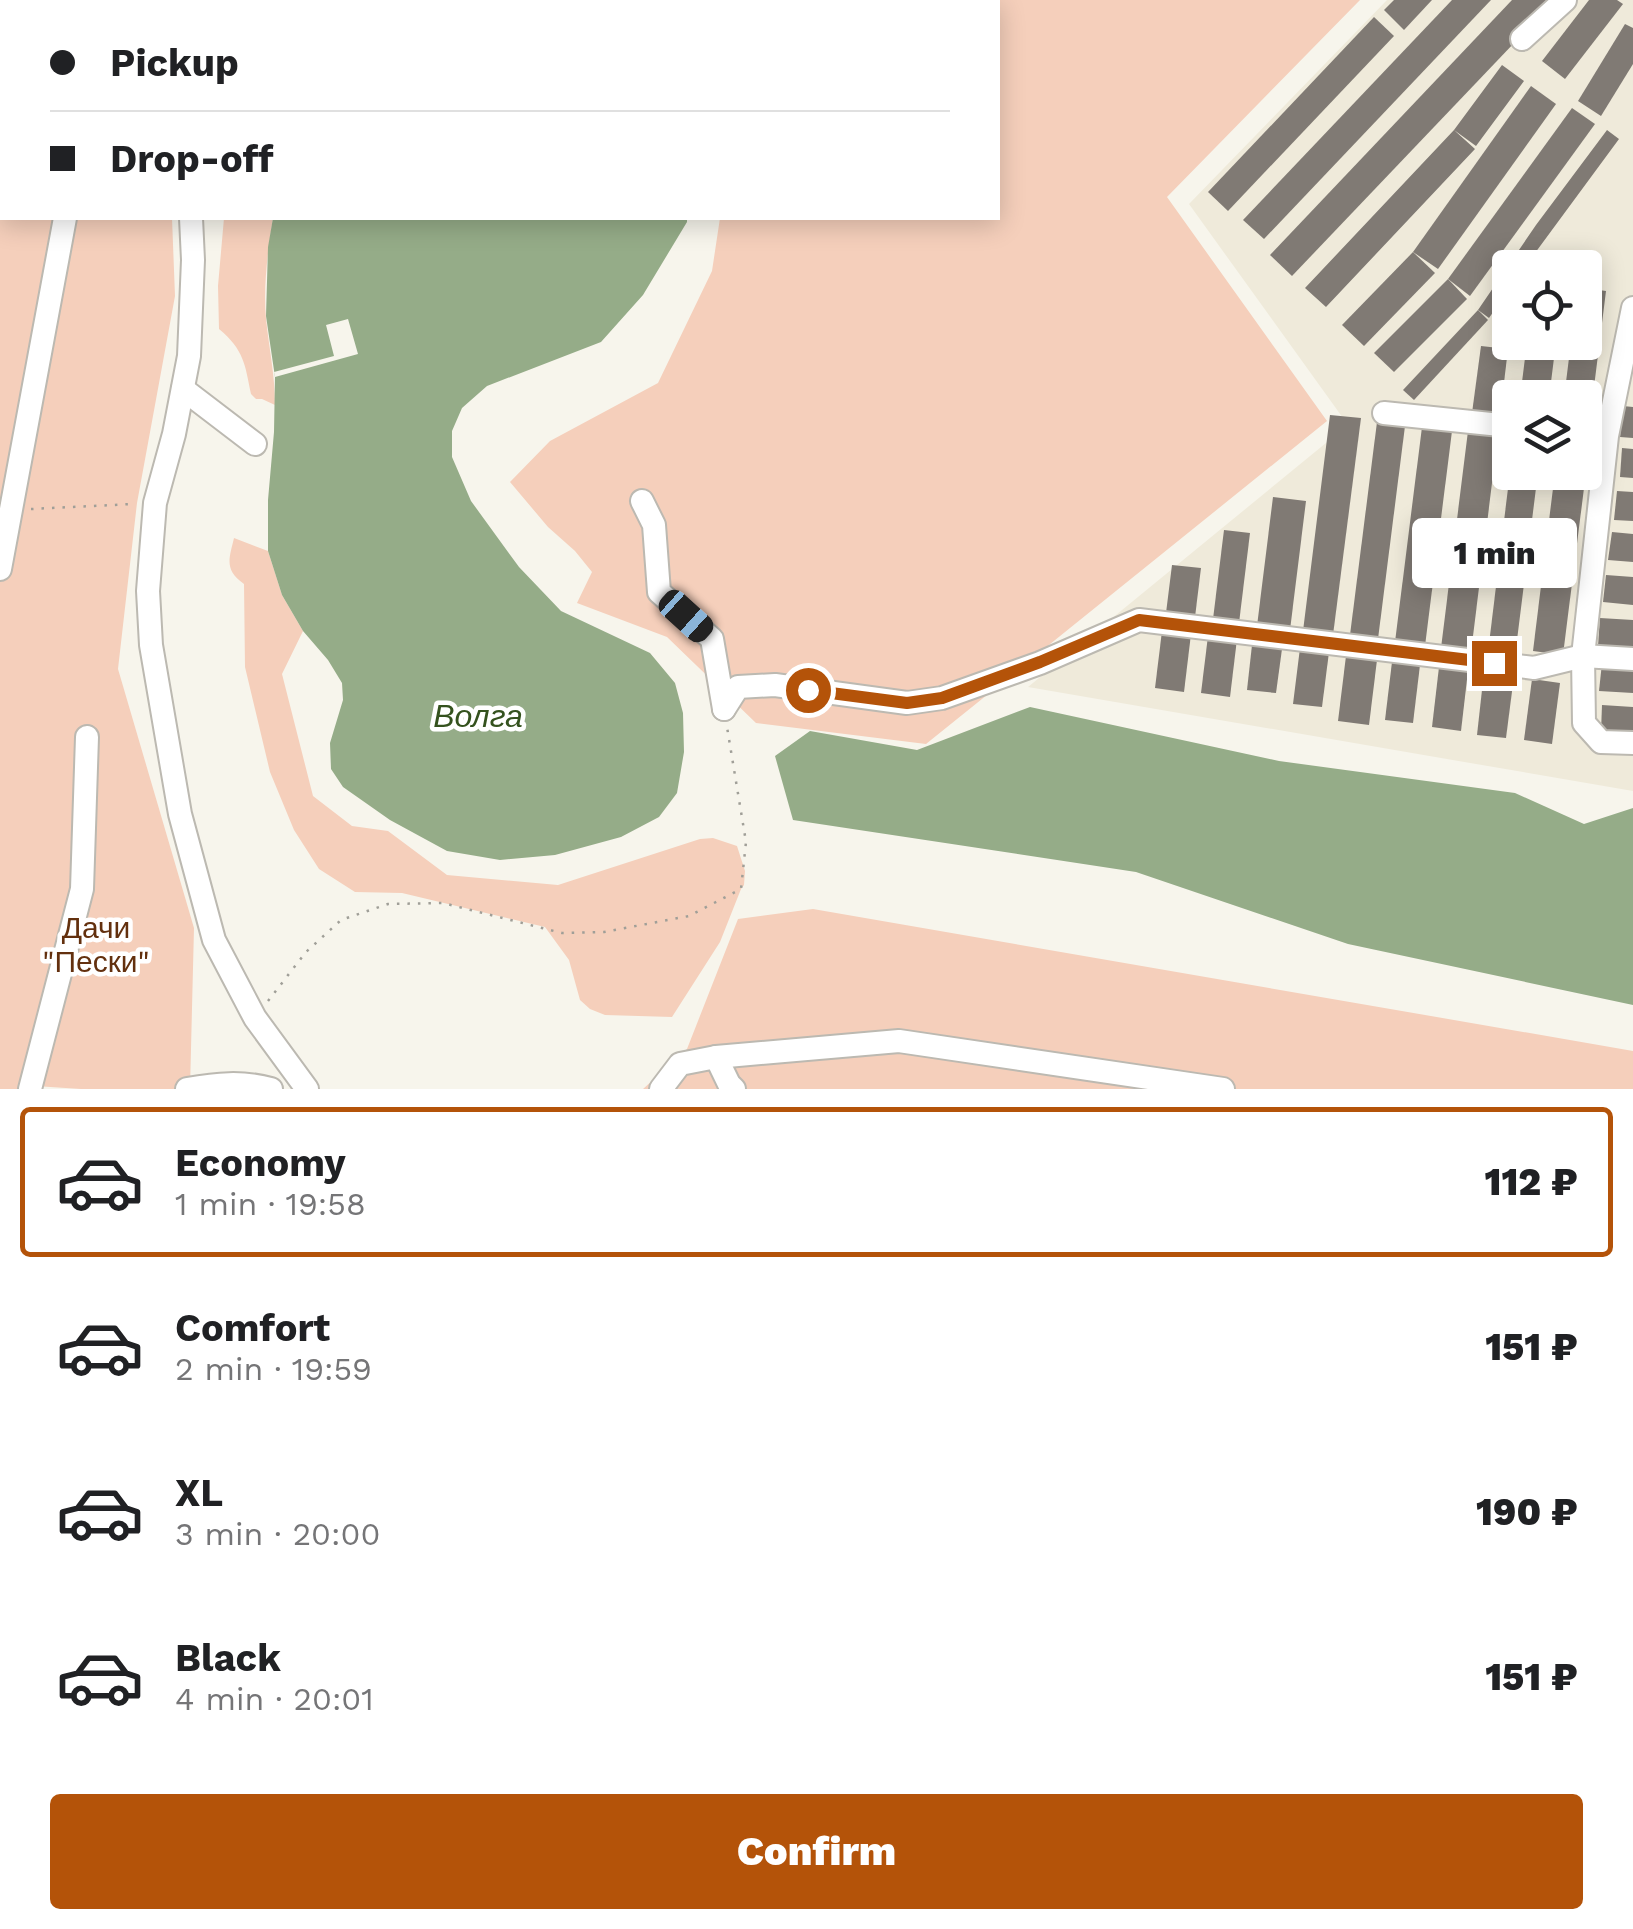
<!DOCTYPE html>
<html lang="en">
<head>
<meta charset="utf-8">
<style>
	:root { --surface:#fff; --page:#f6f6f6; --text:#202124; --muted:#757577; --line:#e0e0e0; --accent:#b45309 }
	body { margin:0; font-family:"Work Sans",sans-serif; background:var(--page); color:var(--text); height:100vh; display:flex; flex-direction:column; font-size:38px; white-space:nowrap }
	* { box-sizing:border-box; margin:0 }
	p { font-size:32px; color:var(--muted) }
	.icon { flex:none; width:55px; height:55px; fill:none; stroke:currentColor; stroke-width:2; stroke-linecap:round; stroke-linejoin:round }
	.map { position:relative; height:1089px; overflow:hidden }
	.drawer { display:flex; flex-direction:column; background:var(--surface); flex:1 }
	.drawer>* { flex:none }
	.top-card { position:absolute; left:0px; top:0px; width:1000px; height:220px; box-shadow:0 5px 25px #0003; display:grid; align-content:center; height:220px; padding:0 50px; background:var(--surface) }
	.fabs { position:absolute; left:1492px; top:250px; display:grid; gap:20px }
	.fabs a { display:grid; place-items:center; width:110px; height:110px; border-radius:10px; background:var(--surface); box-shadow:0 5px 25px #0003; font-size:50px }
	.end { position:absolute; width:45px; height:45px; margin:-22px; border:12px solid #b45309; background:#fff; box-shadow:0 0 0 5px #fff }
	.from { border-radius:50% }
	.bubble { position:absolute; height:70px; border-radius:10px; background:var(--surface); box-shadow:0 5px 25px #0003; font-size:32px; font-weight:800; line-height:70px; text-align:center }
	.car { position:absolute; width:30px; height:60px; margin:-30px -15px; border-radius:12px; box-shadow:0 0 8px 2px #0007; background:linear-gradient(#222 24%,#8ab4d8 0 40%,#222 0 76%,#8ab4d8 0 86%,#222 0) }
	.top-card b { display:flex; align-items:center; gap:35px; height:95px; font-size:38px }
	.top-card b+b { border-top:2px solid var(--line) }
	.top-card i { width:25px; height:25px; background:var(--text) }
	ul { padding:18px 0 0; list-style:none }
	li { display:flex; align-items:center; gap:30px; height:150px; margin:0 20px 15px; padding:0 30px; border:5px solid transparent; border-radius:10px }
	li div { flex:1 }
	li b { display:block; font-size:38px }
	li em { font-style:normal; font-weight:800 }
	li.selected { border-color:var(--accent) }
	li>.icon { width:90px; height:90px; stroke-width:1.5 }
	.primary-button { display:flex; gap:20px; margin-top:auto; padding:20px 50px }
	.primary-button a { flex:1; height:115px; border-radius:10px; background:var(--accent); color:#fff; font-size:40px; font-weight:800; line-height:115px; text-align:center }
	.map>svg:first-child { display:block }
	.built { fill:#efeada; fill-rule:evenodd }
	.green { fill:#f5cfbb }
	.water { fill:#95ac88 }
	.pier { fill:#f7f5ec }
	.building { fill:#807a74 }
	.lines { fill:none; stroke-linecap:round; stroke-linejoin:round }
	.minor-casing { stroke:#bcb9b1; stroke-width:26 }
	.path { stroke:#a09f98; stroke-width:2.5; stroke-dasharray:2.5 8; stroke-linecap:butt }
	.minor { stroke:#fff; stroke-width:22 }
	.route { stroke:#b45309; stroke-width:12 }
	.labels { text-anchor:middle; stroke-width:9; stroke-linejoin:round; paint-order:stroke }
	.park-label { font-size:30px; fill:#63300e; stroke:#fff }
	.water-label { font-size:32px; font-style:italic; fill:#34521e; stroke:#fff }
</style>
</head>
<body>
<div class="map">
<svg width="1633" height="1089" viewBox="0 0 1633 1089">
	<rect width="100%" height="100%" fill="#f7f5ec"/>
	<!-- built -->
	<path class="built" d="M1387,0H1633V791L1028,687L1348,425L1189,204ZM1510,268H1585V342H1510ZM1510,398H1585V472H1510Z"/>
	<!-- green -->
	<g class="green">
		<path d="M0,0H139V2H2V218H172L175,296L137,503L118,669L194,928L190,1089H81L35,1086L33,1089H0Z"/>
		<path d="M622,0H1360L1167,197L1327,421L926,744L756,723L667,637L577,603L592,572L575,551L548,527L510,482L550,441L658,383L712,271L720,218H998V2H624Z"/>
		<path d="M224,218H273C268,250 263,286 266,319C269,348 275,375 275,405L262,399H256L251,394C245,364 244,350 219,329L218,286Z"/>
		<path d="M234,538L268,551L282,595L303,631L282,674L313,796L352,826L388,831L447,875L558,885L700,839L713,838L737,846L745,871L744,885L741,889L720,942L672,1017L605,1015L590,1009L580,1000L569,960L545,927L402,893L355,892L319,869L294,830L270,772L245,667L244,584C224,570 229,559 234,538Z"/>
		<path d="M813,909L1633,1051V1089H643L687,1049L738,919Z"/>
	</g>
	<!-- water -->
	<g class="water">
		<path d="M327,0H601L603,2H327Z"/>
		<path d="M273,218H687V222L643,295L601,342L487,386L462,408L452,431V457L471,501L519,567L561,611L650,653L675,683L683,713L684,752L677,793L659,817L621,837L555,855L500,860L447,851L390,820L343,787L331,769L330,743L343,700L342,683L328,660L303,631L282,595L268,551V500L274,432L275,377L266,316L268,247Z"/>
		<path d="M1030,707L1279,761L1515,793L1584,824L1633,808V1005L1348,944L1136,872L793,820L775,756L810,731L917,750Z"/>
	</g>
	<!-- pier -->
	<path class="pier" d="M348,319L358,354L275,377L274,372L334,356L326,325Z"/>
	<!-- building -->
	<g class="building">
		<path d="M1394,0H1432L1404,30L1384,10Z"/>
		<path d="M1452,0H1491L1264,239L1243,220Z"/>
		<path d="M1512,0H1555L1292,276L1270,255Z"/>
		<path d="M1589,0H1617L1623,4L1565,79L1542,61Z"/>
		<path d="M1374,17L1394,36L1228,211L1208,192Z"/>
		<path d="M1625,24L1633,28V64L1601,116L1578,101Z"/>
		<path d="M1502,65L1524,81L1476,146L1454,130L1475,149L1326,307L1305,288L1454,130Z"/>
		<path d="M1531,86L1556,104L1438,269L1413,252Z"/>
		<path d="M1572,108L1595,124L1470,296L1448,279Z"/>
		<path d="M1607,130L1619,139L1524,268H1510V288L1489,318L1478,310L1536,225Z"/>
		<path d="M1413,252L1435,273L1364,346L1342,325Z"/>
		<path d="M1448,279L1467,299L1394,372L1374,353Z"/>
		<path d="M1585,288L1606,291L1589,427H1585V398H1564L1571,342H1585Z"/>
		<path d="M1478,310L1488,320L1414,400L1403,390Z"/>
		<path d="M1527,342H1556L1549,398H1520Z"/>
		<path d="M1481,346L1508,349L1500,416L1472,413Z"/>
		<path d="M1623,406L1633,407V438L1620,437Z"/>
		<path d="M1330,415L1361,418L1333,635L1303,631Z"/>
		<path d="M1377,422L1405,426L1378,639L1350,635Z"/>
		<path d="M1422,427L1452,431L1425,646L1395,642Z"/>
		<path d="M1468,431L1498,435L1471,652L1441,648Z"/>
		<path d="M1622,448L1633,449V478L1620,477Z"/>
		<path d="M1510,472H1538L1515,656L1488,652Z"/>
		<path d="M1555,472H1586L1563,655L1533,651Z"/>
		<path d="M1617,491L1633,492V521L1614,520Z"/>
		<path d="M1273,497L1306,501L1290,630L1257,626Z"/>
		<path d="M1224,530L1250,533L1239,623L1213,619Z"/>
		<path d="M1612,532L1633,534V562L1608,560Z"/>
		<path d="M1172,565L1201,568L1195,617L1166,613Z"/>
		<path d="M1606,575L1633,577V605L1603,602Z"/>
		<path d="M1600,618L1633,620V649L1598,646Z"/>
		<path d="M1162,631L1191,634L1184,692L1155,688Z"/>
		<path d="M1208,636L1237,639L1230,697L1201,693Z"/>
		<path d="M1252,645L1282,649L1276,693L1247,690Z"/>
		<path d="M1300,648L1329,652L1322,707L1293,704Z"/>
		<path d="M1346,656L1377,660L1369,725L1338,721Z"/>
		<path d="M1392,662L1420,665L1413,723L1385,720Z"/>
		<path d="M1602,663L1633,665V693L1599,691Z"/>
		<path d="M1439,667L1468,671L1461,731L1432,727Z"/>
		<path d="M1484,672L1514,676L1506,738L1477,735Z"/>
		<path d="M1532,679L1560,683L1552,744L1524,740Z"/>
		<path d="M1602,705L1633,707V734L1601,732Z"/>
	</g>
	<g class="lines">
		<defs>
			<g id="minor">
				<path d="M163,0L164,2"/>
				<path d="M106,2L111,0"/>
				<path d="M1522,39L1565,0"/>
				<path d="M191,218L193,260L189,356L174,434L155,503L148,591L151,645L180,814L214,940L255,1018L307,1089"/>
				<path d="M1633,308L1607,436L1583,656L1584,723L1601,742L1633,743"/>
				<path d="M183,389L255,444"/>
				<path d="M1384,413L1510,426"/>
				<path d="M642,501L654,525L659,592L712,639L724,709"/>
				<path d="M0,569L65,218"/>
				<path d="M724,709L738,687L775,685L907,703L942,698L1040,663L1139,620L1534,668L1583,656L1633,659"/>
				<path d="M716,1057L729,1084L734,1089"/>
				<path d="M30,1089L82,889L87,737"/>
				<path d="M187,1089C216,1084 242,1081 271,1089"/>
				<path d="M661,1089L680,1064L716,1057L899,1041L1223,1089"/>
			</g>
		</defs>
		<!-- minor casing -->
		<use href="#minor" class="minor-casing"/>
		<!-- path -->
		<g class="path">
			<path d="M31,509L133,504"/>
			<path d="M268,1001L306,952L341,920L388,904L443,903L562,933L604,932L689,916L741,889L746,842L727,727"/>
		</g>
		<!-- minor -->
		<use href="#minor" class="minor"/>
	</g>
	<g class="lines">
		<!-- route -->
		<path class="route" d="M808,690L907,703L942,698L1040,662L1139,620L1494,663"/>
	</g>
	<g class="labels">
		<!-- park labels -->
		<g class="park-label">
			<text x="96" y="938">Дачи<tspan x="96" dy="34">"Пески"</tspan></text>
		</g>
		<!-- water labels -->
		<g class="water-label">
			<text x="478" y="727">Волга</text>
		</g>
	</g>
</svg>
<div class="fabs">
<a><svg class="icon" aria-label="locate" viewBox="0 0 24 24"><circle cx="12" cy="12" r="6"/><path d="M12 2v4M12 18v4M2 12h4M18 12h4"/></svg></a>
<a><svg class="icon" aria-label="layers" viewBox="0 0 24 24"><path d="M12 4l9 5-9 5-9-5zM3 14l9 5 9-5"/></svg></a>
</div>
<i class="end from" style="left:808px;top:690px"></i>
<i class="end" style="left:1494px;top:663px"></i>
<div class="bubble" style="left:1412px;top:518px;width:165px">1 min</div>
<i class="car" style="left:686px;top:616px;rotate:132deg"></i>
<div class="top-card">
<b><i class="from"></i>Pickup</b>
<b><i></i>Drop-off</b>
</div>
</div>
<section class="drawer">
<ul>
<li class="selected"><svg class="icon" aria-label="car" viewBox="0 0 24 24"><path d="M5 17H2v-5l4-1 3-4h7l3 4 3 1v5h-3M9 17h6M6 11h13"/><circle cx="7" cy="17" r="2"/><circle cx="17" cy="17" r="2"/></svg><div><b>Economy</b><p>1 min · 19:58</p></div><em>112 ₽</em></li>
<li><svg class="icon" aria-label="car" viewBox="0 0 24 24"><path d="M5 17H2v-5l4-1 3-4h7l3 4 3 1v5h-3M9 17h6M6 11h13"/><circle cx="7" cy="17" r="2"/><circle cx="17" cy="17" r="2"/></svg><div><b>Comfort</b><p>2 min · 19:59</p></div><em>151 ₽</em></li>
<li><svg class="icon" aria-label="car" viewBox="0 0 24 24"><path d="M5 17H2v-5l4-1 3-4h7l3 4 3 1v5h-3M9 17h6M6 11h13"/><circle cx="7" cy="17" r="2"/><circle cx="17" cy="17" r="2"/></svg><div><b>XL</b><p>3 min · 20:00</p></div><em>190 ₽</em></li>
<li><svg class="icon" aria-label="car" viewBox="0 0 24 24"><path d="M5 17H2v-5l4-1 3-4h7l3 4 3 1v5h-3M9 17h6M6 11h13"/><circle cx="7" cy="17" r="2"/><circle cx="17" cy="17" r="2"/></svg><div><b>Black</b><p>4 min · 20:01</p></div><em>151 ₽</em></li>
</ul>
<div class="primary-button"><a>Confirm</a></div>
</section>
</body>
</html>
